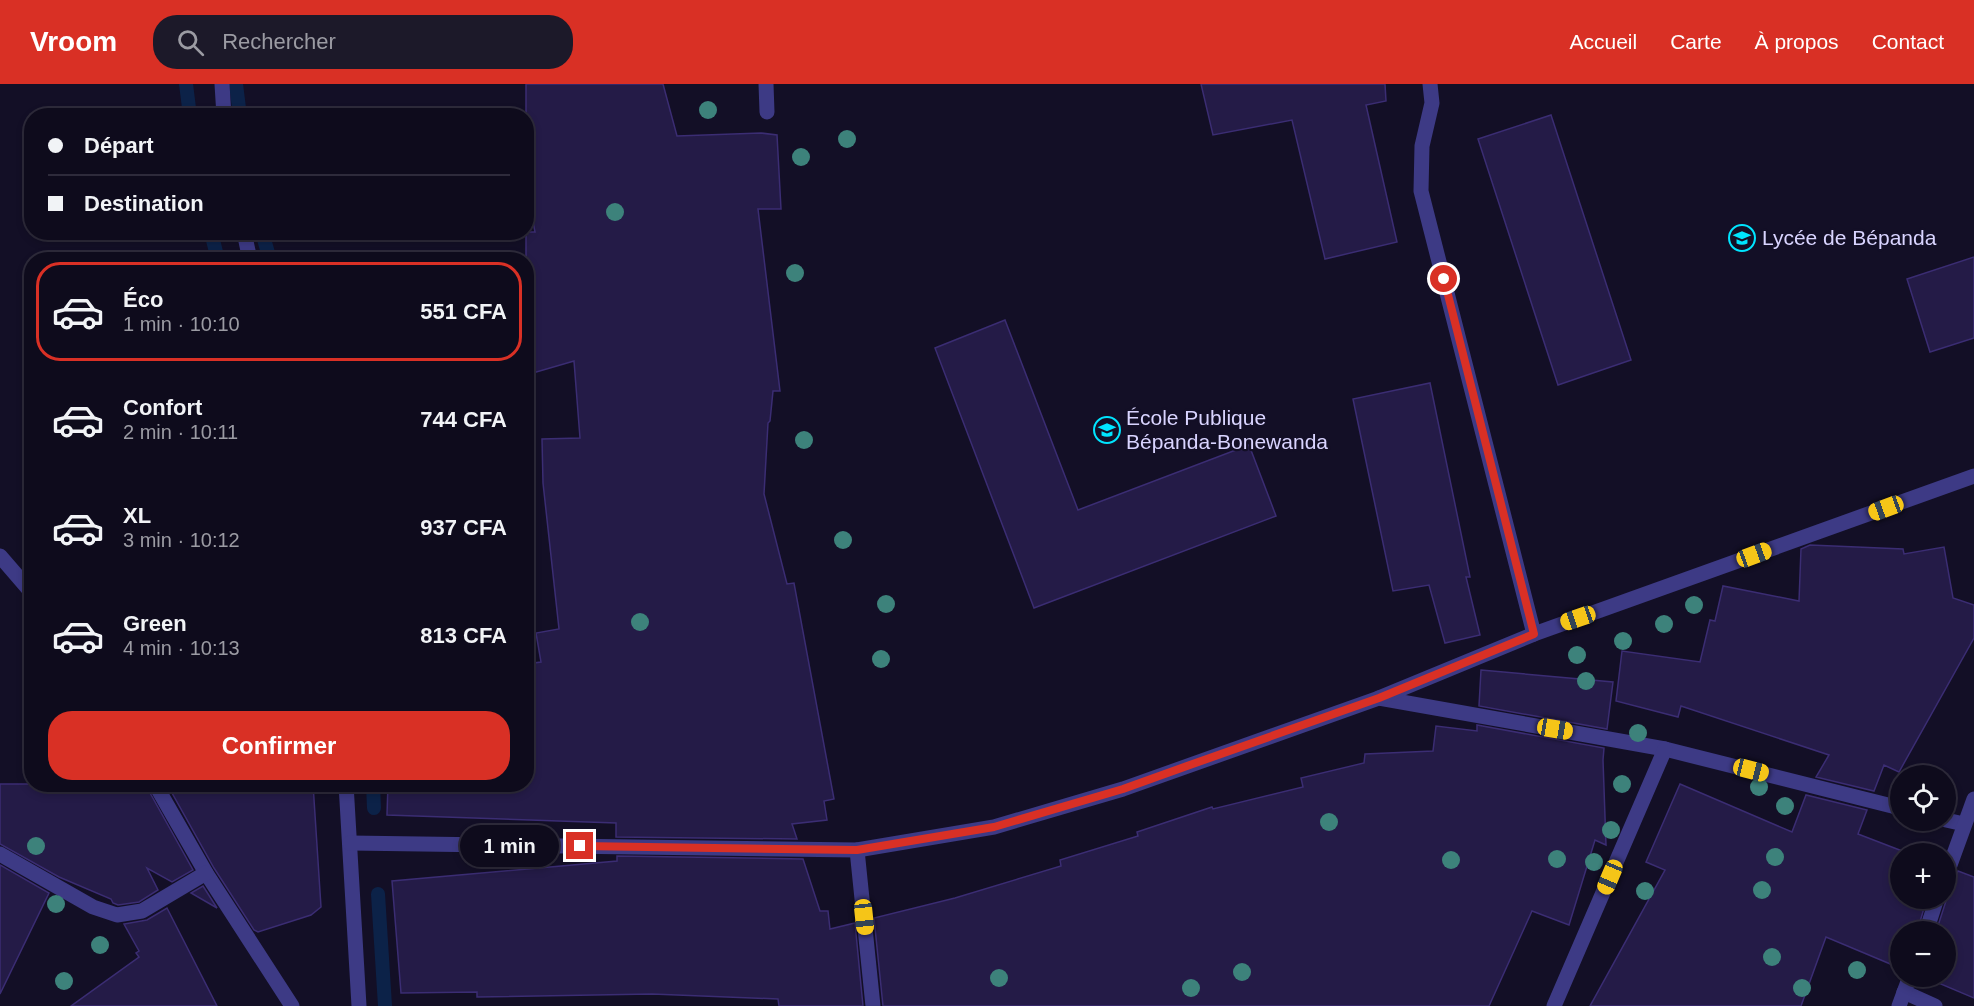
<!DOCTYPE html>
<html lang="fr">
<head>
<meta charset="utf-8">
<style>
	:root { --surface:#0e0b1c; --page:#1c1929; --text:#f1f3f6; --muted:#9b9ba3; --line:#2e2b3b; --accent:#d93025 }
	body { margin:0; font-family:Helvetica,sans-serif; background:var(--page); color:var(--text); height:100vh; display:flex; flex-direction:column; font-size:22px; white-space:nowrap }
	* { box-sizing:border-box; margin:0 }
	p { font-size:20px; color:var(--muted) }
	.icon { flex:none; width:33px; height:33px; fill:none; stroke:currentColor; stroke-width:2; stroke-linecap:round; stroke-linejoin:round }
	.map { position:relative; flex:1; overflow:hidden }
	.sheet { position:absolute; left:24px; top:168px; width:510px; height:540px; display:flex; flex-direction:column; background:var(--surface); border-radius:24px; box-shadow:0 3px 9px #0003,0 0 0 2px var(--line) }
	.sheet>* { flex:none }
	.guide { position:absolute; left:24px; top:24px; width:510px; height:132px; border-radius:24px; box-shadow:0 3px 9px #0003,0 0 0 2px var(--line); display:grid; align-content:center; height:132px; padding:0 24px; background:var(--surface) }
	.buttons { position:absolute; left:1890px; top:681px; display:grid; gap:12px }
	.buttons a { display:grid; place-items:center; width:66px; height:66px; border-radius:50%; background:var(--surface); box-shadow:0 3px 9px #0003,0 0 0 2px var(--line); font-size:30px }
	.end { position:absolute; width:27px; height:27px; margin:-14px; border:8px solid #d93025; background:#fff; box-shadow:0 0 0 3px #fff }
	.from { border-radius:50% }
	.bubble { position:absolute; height:42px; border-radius:21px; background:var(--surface); box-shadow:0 3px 9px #0003,0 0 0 2px var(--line); font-size:20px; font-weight:600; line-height:42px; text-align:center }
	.car { position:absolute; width:18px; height:36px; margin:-18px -9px; border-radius:8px; box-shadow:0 0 4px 2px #0007; background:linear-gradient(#f5c518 24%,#345 0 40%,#f5c518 0 76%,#345 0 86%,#f5c518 0) }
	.guide b { display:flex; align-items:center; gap:21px; height:57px; font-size:22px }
	.guide b+b { border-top:2px solid var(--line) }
	.guide i { width:15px; height:15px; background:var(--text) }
	ul { padding:10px 0 0; list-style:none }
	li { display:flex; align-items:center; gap:18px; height:99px; margin:0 12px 9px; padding:0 12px; border:3px solid transparent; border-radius:24px }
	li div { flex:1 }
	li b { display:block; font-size:22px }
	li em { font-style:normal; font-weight:600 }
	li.active { border-color:var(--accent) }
	li>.icon { width:54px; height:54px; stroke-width:1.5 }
	.primary-button { display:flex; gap:12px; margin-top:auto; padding:12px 24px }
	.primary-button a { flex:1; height:69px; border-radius:24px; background:var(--accent); color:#fff; font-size:24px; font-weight:600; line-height:69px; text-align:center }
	header { display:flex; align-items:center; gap:36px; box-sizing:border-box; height:84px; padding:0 30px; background:var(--accent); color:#fff }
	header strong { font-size:28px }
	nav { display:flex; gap:33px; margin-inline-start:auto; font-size:21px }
	.search { width:420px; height:54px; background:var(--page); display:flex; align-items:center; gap:15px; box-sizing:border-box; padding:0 21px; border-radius:24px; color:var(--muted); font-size:22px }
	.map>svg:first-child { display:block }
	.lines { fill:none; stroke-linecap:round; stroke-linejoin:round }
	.stream { stroke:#0c2248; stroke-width:14 }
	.building { fill:#241b47; stroke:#3b2d73; stroke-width:1.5 }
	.minor { stroke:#3d3a85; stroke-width:15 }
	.tree { fill:#3d827b }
	.route { stroke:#d93025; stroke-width:8 }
	.labels { text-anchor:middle; stroke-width:4.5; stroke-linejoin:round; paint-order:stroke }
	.poi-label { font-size:21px; fill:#d9d4ff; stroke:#130f26; text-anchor:start }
</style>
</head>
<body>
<header>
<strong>Vroom</strong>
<div class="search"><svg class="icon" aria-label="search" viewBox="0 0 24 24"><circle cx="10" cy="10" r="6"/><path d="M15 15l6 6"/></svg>Rechercher</div>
<nav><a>Accueil</a><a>Carte</a><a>À propos</a><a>Contact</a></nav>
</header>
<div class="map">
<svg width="1974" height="922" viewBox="0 0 1974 922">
	<rect width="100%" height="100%" fill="#130f26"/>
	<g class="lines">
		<!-- stream -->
		<g class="stream">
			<path d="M186,0L190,32"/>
			<path d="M236,0L240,32"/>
			<path d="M211,148L218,176"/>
			<path d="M262,148L270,176"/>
			<path d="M373,700L374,724"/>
			<path d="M378,810L385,922"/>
		</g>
	</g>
	<!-- building -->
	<g class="building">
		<path d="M526,0H663L677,52L761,49L777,51L781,125H758L780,307H773L770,337L768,339L764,410L787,500L794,499L834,715L824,717L827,736L792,740L797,755L616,753V739L387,731L388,700H526V580L541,578L536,549L559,545L543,399L542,355L580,354L574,277L526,291V148H535L526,101Z"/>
		<path d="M1201,0H1385L1386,17L1366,21L1397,158L1325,175L1292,36L1213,51Z"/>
		<path d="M1551,31L1631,276L1558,301L1478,55Z"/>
		<path d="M1974,173V254L1930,268L1907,195Z"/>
		<path d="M1005,236L1078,426L1249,361L1276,432L1034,524L935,264Z"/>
		<path d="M1430,299L1470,493H1466L1480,551L1445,559L1429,501L1393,507L1353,315Z"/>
		<path d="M1810,461L1903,465L1904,470L1944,463L1953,514L1974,521V554L1899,688L1884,681L1874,707L1816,693L1829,671L1681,622L1678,633L1616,617L1622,567L1700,578L1710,536L1715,537L1723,502L1799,517L1801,465Z"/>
		<path d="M1481,586L1613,598L1607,645L1479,622Z"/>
		<path d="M1477,641L1604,664L1603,676L1606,761L1595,756L1569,841L1532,827L1489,922H883L874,834L955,814L1061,782L1060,776L1138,752L1137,748L1212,723L1213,725L1303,703L1301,694L1364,679L1365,670L1433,667L1436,642L1477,647Z"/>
		<path d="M0,700H145L193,786L172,798L147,784L158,806L139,818L118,821L113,819L111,815L59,793L0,760Z"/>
		<path d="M167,700H313L321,823L311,831L258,848L254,846L214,784Z"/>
		<path d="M1680,700L1792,748L1806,711L1867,726L1858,750L1910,770H1900V814H1927L1917,848H1900V884L1826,853L1801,922H1590L1665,786L1646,778Z"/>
		<path d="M617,772L803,775L820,827H828L830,845L855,839L863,922H779L778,915L652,910L477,913V908L401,909L392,797L617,777Z"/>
		<path d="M0,781L49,809L0,910Z"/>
		<path d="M1958,787L1974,793V914L1922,892H1946V848H1936L1946,817V801L1953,799Z"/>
		<path d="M203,802L217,824L191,809Z"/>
		<path d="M167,824L217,922H71L139,873L136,869L139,867L124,840L147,836Z"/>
	</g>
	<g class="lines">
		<!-- minor -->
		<g class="minor">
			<path d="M222,0L224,32"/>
			<path d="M766,0L767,28"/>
			<path d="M1430,0L1432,19L1422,62L1421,107L1534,550"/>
			<path d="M244,148L250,176"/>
			<path d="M0,472L32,509"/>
			<path d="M1379,614L1665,665L1900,724"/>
			<path d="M155,700L206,789L292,922"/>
			<path d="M346,700L359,922"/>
			<path d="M1946,736L1964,740"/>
			<path d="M350,759L857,766L994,743L1123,705L1379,614L1534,550L1974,392"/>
			<path d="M857,766L873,922"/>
			<path d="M0,770L93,823L117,831L142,827L206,789"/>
			<path d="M1946,792L1974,715"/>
			<path d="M1926,848L1937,814"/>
			<path d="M1904,908L1935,922"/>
			<path d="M1554,922L1665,665"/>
			<path d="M1899,922L1910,892"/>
		</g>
	</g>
	<!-- trees -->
	<g class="tree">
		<circle cx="708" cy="26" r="9"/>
		<circle cx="847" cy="55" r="9"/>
		<circle cx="801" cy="73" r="9"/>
		<circle cx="615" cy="128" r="9"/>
		<circle cx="795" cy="189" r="9"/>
		<circle cx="804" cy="356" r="9"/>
		<circle cx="843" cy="456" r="9"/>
		<circle cx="886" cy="520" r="9"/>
		<circle cx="1694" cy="521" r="9"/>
		<circle cx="640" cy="538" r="9"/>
		<circle cx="1664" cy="540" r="9"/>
		<circle cx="1623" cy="557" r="9"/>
		<circle cx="1577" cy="571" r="9"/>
		<circle cx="881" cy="575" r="9"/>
		<circle cx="1586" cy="597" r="9"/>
		<circle cx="1638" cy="649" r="9"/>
		<circle cx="1622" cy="700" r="9"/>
		<circle cx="1759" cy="703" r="9"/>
		<circle cx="1785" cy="722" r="9"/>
		<circle cx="1329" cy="738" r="9"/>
		<circle cx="1611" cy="746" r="9"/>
		<circle cx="36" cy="762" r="9"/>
		<circle cx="1775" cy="773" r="9"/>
		<circle cx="1557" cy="775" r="9"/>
		<circle cx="1451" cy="776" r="9"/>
		<circle cx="1594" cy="778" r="9"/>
		<circle cx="1762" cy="806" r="9"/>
		<circle cx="1645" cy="807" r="9"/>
		<circle cx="56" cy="820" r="9"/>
		<circle cx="100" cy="861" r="9"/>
		<circle cx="1772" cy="873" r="9"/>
		<circle cx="1857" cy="886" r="9"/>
		<circle cx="1242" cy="888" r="9"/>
		<circle cx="999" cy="894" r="9"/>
		<circle cx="64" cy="897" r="9"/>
		<circle cx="1191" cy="904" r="9"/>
		<circle cx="1802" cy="904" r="9"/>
	</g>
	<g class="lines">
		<!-- route -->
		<path class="route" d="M580,762L857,766L994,743L1123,705L1187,682L1379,614L1534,550L1444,195"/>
	</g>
	<!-- icons -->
	<defs>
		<symbol id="school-ring" viewBox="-11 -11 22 22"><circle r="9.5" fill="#130f26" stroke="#00e5ff" stroke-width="1.5"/><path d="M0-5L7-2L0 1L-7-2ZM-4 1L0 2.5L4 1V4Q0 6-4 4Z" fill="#00e5ff"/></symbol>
	</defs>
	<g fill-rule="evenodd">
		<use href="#school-ring" x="1727" y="139" width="30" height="30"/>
		<use href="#school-ring" x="1092" y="331" width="30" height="30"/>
	</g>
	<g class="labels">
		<!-- poi labels -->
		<g class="poi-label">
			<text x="1762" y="161">Lycée de Bépanda</text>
			<text x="1126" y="341">École Publique<tspan x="1126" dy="24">Bépanda-Bonewanda</tspan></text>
		</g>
	</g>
</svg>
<div class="buttons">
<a><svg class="icon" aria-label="locate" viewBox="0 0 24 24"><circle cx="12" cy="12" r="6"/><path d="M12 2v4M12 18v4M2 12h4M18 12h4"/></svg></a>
<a>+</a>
<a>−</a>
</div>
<i class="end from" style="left:1444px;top:195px"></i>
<i class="end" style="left:580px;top:762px"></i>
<div class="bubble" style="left:460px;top:741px;width:99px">1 min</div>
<i class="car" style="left:1886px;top:424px;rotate:250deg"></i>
<i class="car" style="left:1754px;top:471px;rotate:70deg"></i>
<i class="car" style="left:1578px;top:534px;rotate:251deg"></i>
<i class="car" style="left:1555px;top:645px;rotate:100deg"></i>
<i class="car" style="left:1751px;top:686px;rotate:104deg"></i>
<i class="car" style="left:1610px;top:793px;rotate:203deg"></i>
<i class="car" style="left:864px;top:833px;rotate:174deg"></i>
<div class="guide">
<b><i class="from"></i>Départ</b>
<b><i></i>Destination</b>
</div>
<section class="sheet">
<ul>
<li class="active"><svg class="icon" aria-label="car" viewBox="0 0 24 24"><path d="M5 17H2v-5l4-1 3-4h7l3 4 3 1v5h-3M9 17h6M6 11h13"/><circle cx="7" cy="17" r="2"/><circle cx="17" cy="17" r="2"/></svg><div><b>Éco</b><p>1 min · 10:10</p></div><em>551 CFA</em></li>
<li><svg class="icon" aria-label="car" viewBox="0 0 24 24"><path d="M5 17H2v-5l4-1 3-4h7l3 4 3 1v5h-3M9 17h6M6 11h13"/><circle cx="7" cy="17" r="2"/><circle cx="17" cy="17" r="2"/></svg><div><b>Confort</b><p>2 min · 10:11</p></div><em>744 CFA</em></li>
<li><svg class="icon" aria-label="car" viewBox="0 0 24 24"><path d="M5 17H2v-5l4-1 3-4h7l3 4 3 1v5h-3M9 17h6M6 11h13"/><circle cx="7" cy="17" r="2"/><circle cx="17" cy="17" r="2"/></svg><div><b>XL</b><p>3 min · 10:12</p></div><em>937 CFA</em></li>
<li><svg class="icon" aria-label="car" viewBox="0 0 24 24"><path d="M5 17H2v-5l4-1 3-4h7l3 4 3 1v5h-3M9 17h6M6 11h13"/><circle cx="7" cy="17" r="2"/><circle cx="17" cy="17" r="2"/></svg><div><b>Green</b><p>4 min · 10:13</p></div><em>813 CFA</em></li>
</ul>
<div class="primary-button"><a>Confirmer</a></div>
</section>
</div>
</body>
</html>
